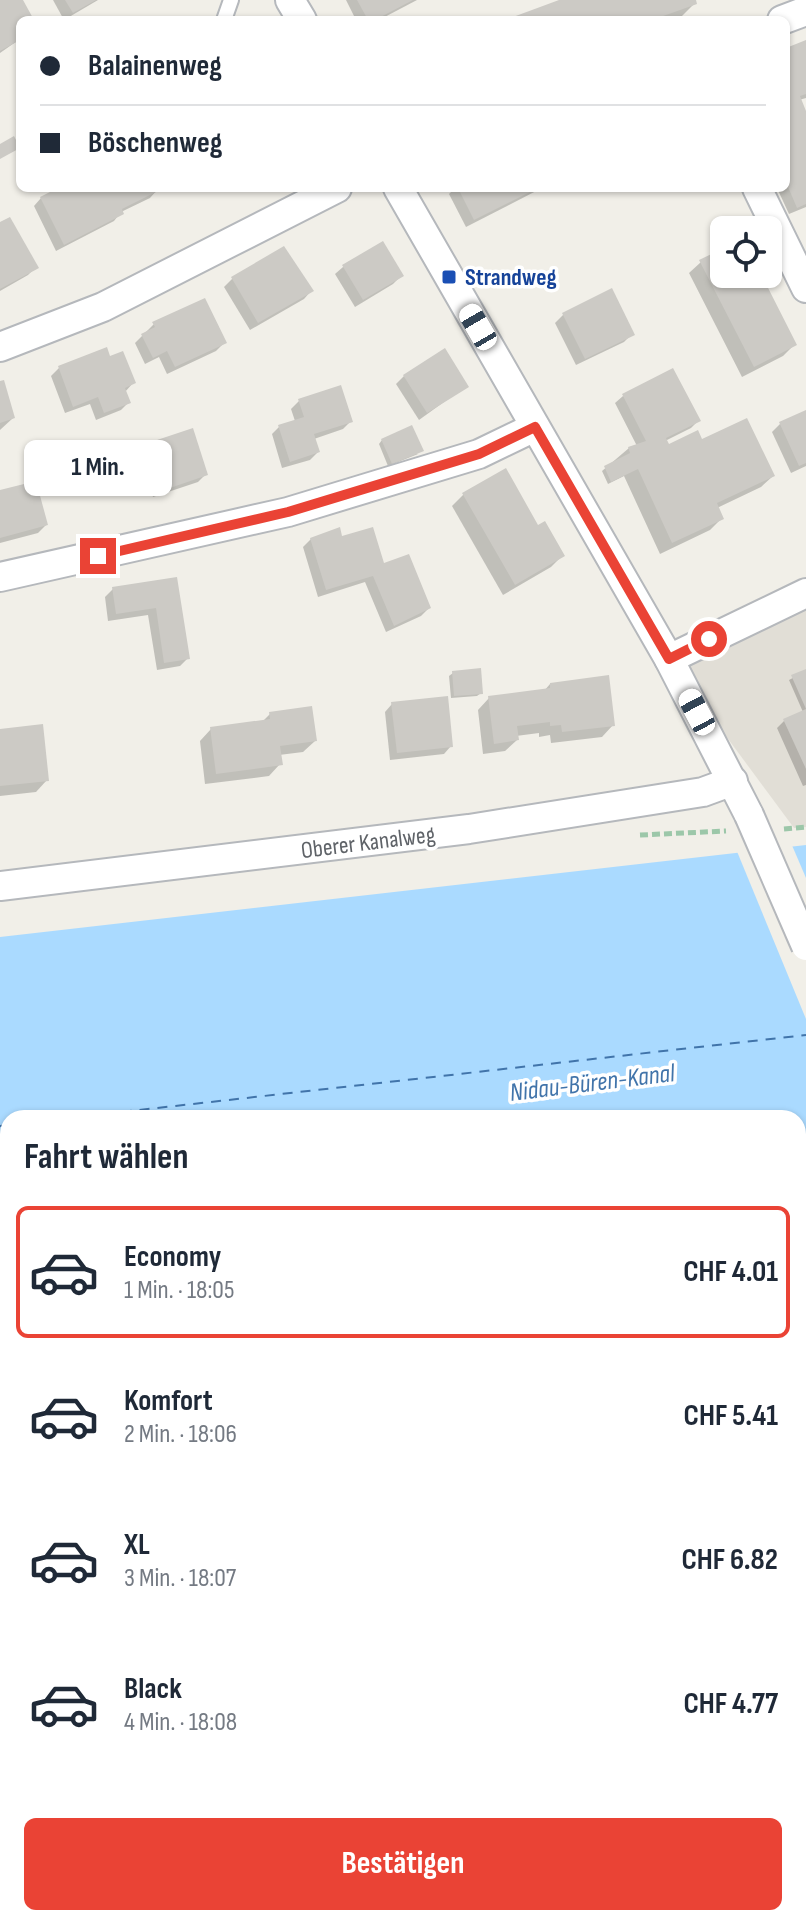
<!DOCTYPE html>
<html lang="de">
<head>
<meta charset="utf-8">
<style>
	:root { --surface:#fff; --page:#f6f6f7; --text:#1f2937; --muted:#747a83; --line:#e0e1e3; --accent:#ea4335 }
	body { margin:0; font-family:"Sofia Sans Condensed",sans-serif; background:var(--page); color:var(--text); height:100vh; display:flex; flex-direction:column; font-size:30px; white-space:nowrap }
	* { box-sizing:border-box; margin:0 }
	p { font-size:26px; color:var(--muted) }
	.icon { flex:none; width:44px; height:44px; fill:none; stroke:currentColor; stroke-width:2; stroke-linecap:round; stroke-linejoin:round }
	.map { position:relative; flex:1; overflow:hidden }
	.panel { position:absolute; left:0px; top:1110px; width:806px; height:816px; display:flex; flex-direction:column; background:var(--surface); border-radius:24px 24px 0 0; box-shadow:0 2px 6px #0004 }
	.panel>* { flex:none }
	.guide { position:absolute; left:16px; top:16px; width:774px; height:176px; border-radius:12px; box-shadow:0 2px 6px #0004; display:grid; align-content:center; height:176px; padding:0 24px; background:var(--surface) }
	.tools { position:absolute; left:710px; top:216px; display:grid; gap:16px }
	.tools a { display:grid; place-items:center; width:72px; height:72px; border-radius:12px; background:var(--surface); box-shadow:0 2px 6px #0004; font-size:40px }
	.end { position:absolute; width:36px; height:36px; margin:-18px; border:10px solid #ea4335; background:#fff; box-shadow:0 0 0 4px #fff }
	.from { border-radius:50% }
	.bubble { position:absolute; height:56px; border-radius:12px; background:var(--surface); box-shadow:0 2px 6px #0004; font-size:26px; font-weight:700; line-height:56px; text-align:center }
	.car { position:absolute; width:24px; height:48px; margin:-24px -12px; border-radius:10px; box-shadow:0 0 6px 2px #0007; background:linear-gradient(#fff 24%,#345 0 40%,#fff 0 76%,#345 0 86%,#fff 0) }
	.guide b { display:flex; align-items:center; gap:28px; height:76px; font-size:30px }
	.guide b+b { border-top:2px solid var(--line) }
	.guide i { width:20px; height:20px; background:var(--text) }
	ul { padding:0; list-style:none }
	li { display:flex; align-items:center; gap:24px; height:132px; margin:0 16px 12px; padding:0 8px; border:4px solid transparent; border-radius:12px }
	li div { flex:1 }
	li b { display:block; font-size:30px }
	li em { font-style:normal; font-weight:700 }
	li.on { border-color:var(--accent) }
	li>.icon { width:72px; height:72px; stroke-width:1.5 }
	h2 { padding:0 24px; font-size:36px; line-height:96px }
	.primary-button { display:flex; gap:16px; margin-top:auto; padding:16px 24px }
	.primary-button a { flex:1; height:92px; border-radius:12px; background:var(--accent); color:#fff; font-size:32px; font-weight:700; line-height:92px; text-align:center }
	.map>svg:first-child { display:block }
	.education { fill:#e1ded6 }
	.water { fill:#aadaff }
	.pier { fill:#f1efe8 }
	.shadow { fill:#0003 }
	.lines { fill:none; stroke-linecap:round; stroke-linejoin:round }
	.ferry { stroke:#4174aa; stroke-width:2; stroke-dasharray:10 8; stroke-linecap:butt }
	.building { fill:#cccac5 }
	.lane-casing { stroke:#b5b8bc; stroke-width:18 }
	.street-casing { stroke:#b5b8bc; stroke-width:32 }
	.path { stroke:#9cc7a9; stroke-width:5; stroke-dasharray:8 4; stroke-linecap:butt }
	.lane { stroke:#fff; stroke-width:14 }
	.street { stroke:#fff; stroke-width:28 }
	.street-bridge-casing { stroke:#b5b8bc; stroke-width:32; stroke-linecap:butt }
	.street-bridge { stroke:#fff; stroke-width:28 }
	.route { stroke:#ea4335; stroke-width:10 }
	.transit-dot { fill:#1a4fb4; stroke:#fff; stroke-width:3 }
	.labels { text-anchor:middle; stroke-width:7; stroke-linejoin:round; paint-order:stroke }
	.transit-label { font-size:24px; font-weight:bold; fill:#164399; stroke:#fff; text-anchor:start }
	.street-label { font-size:24px; fill:#5f6368; stroke:#fff }
	.water-label { font-size:26px; font-style:italic; fill:#4174aa; stroke:#fff }
</style>
</head>
<body>
<div class="map">
<svg width="806" height="1926" viewBox="0 0 806 1926">
	<rect width="100%" height="100%" fill="#f1efe8"/>
	<!-- education -->
	<path class="education" d="M806,593V827L794,828L669,659Z"/>
	<!-- water -->
	<path class="water" d="M806,845V1221L798,1222V1118H8V1312L0,1313V937Z"/>
	<!-- pier -->
	<path class="pier" d="M791,843L806,878V1019L736,849Z"/>
	<!-- shadow -->
	<g class="shadow">
		<path d="M21,0L32,20H20V39L0,53V2Z"/>
		<path d="M53,0H98L64,20Z"/>
		<path d="M346,0H417L379,20H356Z"/>
		<path d="M565,0H694L695,3L678,20H513Z"/>
		<path d="M806,44V98L799,100L806,116V207L789,214L777,188H786V51Z"/>
		<path d="M62,188H156L157,190L150,198L121,212L114,221L56,251L34,206L41,198Z"/>
		<path d="M455,188H542L466,227L449,194Z"/>
		<path d="M0,225L36,267L28,275L0,291Z"/>
		<path d="M284,249L311,291L304,299L250,330L224,287L232,279Z"/>
		<path d="M724,250V274H759L795,344L783,356L742,377L689,273L701,262Z"/>
		<path d="M343,267L401,276L393,284L355,307L335,274Z"/>
		<path d="M611,291L632,334L624,342L576,365L555,323L563,315Z"/>
		<path d="M154,324L224,343L216,351L167,374L159,357L145,364L135,343Z"/>
		<path d="M109,358L133,383L125,392L129,402L121,410L96,420L90,404L65,413L51,376L59,368Z"/>
		<path d="M404,376L466,386L419,420L396,384Z"/>
		<path d="M0,383L13,418L0,430Z"/>
		<path d="M623,396L699,420L691,428L665,441L667,447L701,442L773,476L761,487L717,508L722,518L710,530L660,554L624,476L608,484L602,471L629,448L637,446L615,403Z"/>
		<path d="M299,401L351,421L343,429L314,439L318,452L310,460L282,468L272,434L280,426L295,421L291,409Z"/>
		<path d="M806,412V466L791,473L772,432L780,424Z"/>
		<path d="M382,440L418,454L388,466L379,444Z"/>
		<path d="M147,446L206,474L198,482L153,497L139,454Z"/>
		<path d="M0,492L46,525L38,533L0,543Z"/>
		<path d="M464,494L538,528L562,556L551,567L503,595L452,506Z"/>
		<path d="M311,539H341L429,608L421,616L386,632L365,582L318,597L303,547Z"/>
		<path d="M175,579L187,659L180,666L157,670L148,615L108,621L105,597L113,589Z"/>
		<path d="M806,671V785L803,786L777,728L784,721L803,712L789,680Z"/>
		<path d="M453,673L481,693L477,696L451,698L449,676Z"/>
		<path d="M550,684L613,725L602,737L551,743L550,735L539,737V733L516,736L517,740L505,751L483,754L478,710L489,698L544,691Z"/>
		<path d="M392,704L451,746L444,754L390,760L385,712Z"/>
		<path d="M270,714L315,741L303,752L279,755L280,764L269,776L205,784L200,741L211,729L262,722Z"/>
		<path d="M0,731L47,780L36,792L0,796Z"/>
		<path d="M806,1346V1392L798,1393V1348Z"/>
		<path d="M806,1531V1698L798,1699V1532Z"/>
		<path d="M806,1760V1926H750L749,1918H798V1761Z"/>
		<path d="M8,1792V1857L0,1858V1802H4Z"/>
		<path d="M157,1918H192L189,1926H155Z"/>
		<path d="M258,1918H295L293,1926H256Z"/>
		<path d="M362,1918H397L394,1926H359Z"/>
		<path d="M416,1918H486L497,1926H414Z"/>
	</g>
	<g class="lines">
		<!-- ferry -->
		<g class="ferry">
			<path d="M68,1118L806,1035"/>
			<path d="M0,1126L8,1125"/>
		</g>
	</g>
	<!-- building -->
	<g class="building">
		<path d="M0,0H23L34,20H20V40L0,51Z"/>
		<path d="M65,0H96L73,13Z"/>
		<path d="M357,0H413L375,20H368Z"/>
		<path d="M559,0H696L697,4L652,20H514L513,17Z"/>
		<path d="M806,40V94L800,96L806,111V204L797,208L786,182V48Z"/>
		<path d="M14,136L20,148L0,159V144Z"/>
		<path d="M58,188H159L160,190L122,209L124,214L64,245L40,197Z"/>
		<path d="M458,188H538L474,220Z"/>
		<path d="M10,217L39,268L0,289V222Z"/>
		<path d="M383,241L404,276L363,300L342,265Z"/>
		<path d="M284,246L314,291L258,323L231,277Z"/>
		<path d="M724,248V274H761L797,345L754,367L699,260Z"/>
		<path d="M612,288L635,335L585,359L562,313Z"/>
		<path d="M205,298L227,343L175,367L167,351L153,358L141,334L155,327L152,322Z"/>
		<path d="M107,347L110,356L123,351L136,383L125,388L131,403L104,413L98,397L73,407L58,366Z"/>
		<path d="M445,348L469,387L427,413L403,375Z"/>
		<path d="M673,368L701,421L666,438L669,444L698,430L702,439L747,418L775,476L717,503L724,519L672,543L638,469L611,482L604,466L630,453L628,447L646,441L622,394Z"/>
		<path d="M4,380L15,418L0,423V381Z"/>
		<path d="M341,385L353,422L314,434L320,452L290,462L278,425L304,417L298,399Z"/>
		<path d="M806,410V463L799,466L779,422Z"/>
		<path d="M412,425L424,451L392,464L381,439Z"/>
		<path d="M193,428L208,475L161,491L145,444Z"/>
		<path d="M506,468L538,525L545,521L565,556L515,585L462,493Z"/>
		<path d="M36,481L48,525L0,538V490Z"/>
		<path d="M340,527L342,536L373,527L384,563L409,554L431,608L394,626L373,576L326,590L310,538Z"/>
		<path d="M177,577L190,659L164,663L156,608L116,614L112,587Z"/>
		<path d="M481,668L483,694L454,696L452,671Z"/>
		<path d="M806,669V709L791,675Z"/>
		<path d="M609,675L615,726L562,732L561,725L550,726V722L517,726L519,740L494,744L488,696L550,688V683Z"/>
		<path d="M448,696L453,747L397,753L391,702Z"/>
		<path d="M312,706L317,741L280,746L283,765L216,774L210,727L270,719L269,712Z"/>
		<path d="M806,709V769L783,719Z"/>
		<path d="M43,724L49,781L0,786V729Z"/>
		<path d="M806,1344V1386L802,1387L798,1345Z"/>
		<path d="M806,1529V1621H804L798,1569V1530Z"/>
		<path d="M806,1758V1911L798,1912V1759Z"/>
		<path d="M8,1799V1847L0,1848V1800Z"/>
		<path d="M158,1918H194L191,1926H180Z"/>
		<path d="M264,1918H298L295,1926H286Z"/>
		<path d="M366,1918H399L396,1926H363Z"/>
		<path d="M420,1918H492L501,1921L499,1926H428L419,1923Z"/>
	</g>
	<g class="lines">
		<defs>
			<path id="lane" d="M224,20L231,0"/>
			<g id="street">
				<path d="M290,0L302,20"/>
				<path d="M782,20L806,11"/>
				<path d="M398,188L669,659L749,815"/>
				<path d="M757,188L806,288"/>
				<path d="M0,347L103,307L337,188"/>
				<path d="M0,577L288,512L479,454L535,427"/>
				<path d="M669,659L806,593"/>
				<path d="M0,886L469,829L703,792L733,781"/>
				<path d="M798,1286H806"/>
				<path d="M0,1379L8,1378"/>
				<path d="M0,1539L8,1582"/>
				<path d="M607,1918L633,1926"/>
			</g>
		</defs>
		<!-- lane casing -->
		<use href="#lane" class="lane-casing"/>
		<!-- street casing -->
		<use href="#street" class="street-casing"/>
		<!-- path -->
		<g class="path">
			<path d="M784,829L806,827"/>
			<path d="M640,835L726,831"/>
			<path d="M798,1234L806,1233"/>
			<path d="M0,1331L8,1330"/>
			<path d="M798,1502L806,1501"/>
		</g>
		<!-- lane -->
		<use href="#lane" class="lane"/>
		<!-- street -->
		<use href="#street" class="street"/>
		<defs>
			<path id="street-bridge" d="M749,815L806,946"/>
		</defs>
		<!-- street-bridge casing -->
		<use href="#street-bridge" class="street-bridge-casing"/>
		<!-- street-bridge -->
		<use href="#street-bridge" class="street-bridge"/>
	</g>
	<g class="lines">
		<!-- route -->
		<path class="route" d="M98,556L288,512L479,454L535,427L669,659L709,639"/>
	</g>
	<!-- markers -->
	<rect class="transit-dot" x="441" y="269" width="16" height="16" rx="4"/>
	<g class="labels">
		<!-- transit labels -->
		<g class="transit-label">
			<text x="465" y="285">Strandweg</text>
		</g>
		<!-- street labels -->
		<g class="street-label">
			<text transform="translate(368 842) rotate(-7)" y="8">Oberer Kanalweg</text>
		</g>
		<!-- water labels -->
		<g class="water-label">
			<text transform="translate(592 1082) rotate(-7)" y="9">Nidau-Büren-Kanal</text>
		</g>
	</g>
</svg>
<div class="tools">
<a><svg class="icon" aria-label="locate" viewBox="0 0 24 24"><circle cx="12" cy="12" r="6"/><path d="M12 2v4M12 18v4M2 12h4M18 12h4"/></svg></a>
</div>
<i class="end from" style="left:709px;top:639px"></i>
<i class="end" style="left:98px;top:556px"></i>
<div class="bubble" style="left:24px;top:440px;width:148px">1 Min.</div>
<i class="car" style="left:478px;top:327px;rotate:330deg"></i>
<i class="car" style="left:697px;top:712px;rotate:332deg"></i>
<div class="guide">
<b><i class="from"></i>Balainenweg</b>
<b><i></i>Böschenweg</b>
</div>
<section class="panel">
<h2>Fahrt wählen</h2>
<ul>
<li class="on"><svg class="icon" aria-label="car" viewBox="0 0 24 24"><path d="M5 17H2v-5l4-1 3-4h7l3 4 3 1v5h-3M9 17h6M6 11h13"/><circle cx="7" cy="17" r="2"/><circle cx="17" cy="17" r="2"/></svg><div><b>Economy</b><p>1 Min. · 18:05</p></div><em>CHF 4.01</em></li>
<li><svg class="icon" aria-label="car" viewBox="0 0 24 24"><path d="M5 17H2v-5l4-1 3-4h7l3 4 3 1v5h-3M9 17h6M6 11h13"/><circle cx="7" cy="17" r="2"/><circle cx="17" cy="17" r="2"/></svg><div><b>Komfort</b><p>2 Min. · 18:06</p></div><em>CHF 5.41</em></li>
<li><svg class="icon" aria-label="car" viewBox="0 0 24 24"><path d="M5 17H2v-5l4-1 3-4h7l3 4 3 1v5h-3M9 17h6M6 11h13"/><circle cx="7" cy="17" r="2"/><circle cx="17" cy="17" r="2"/></svg><div><b>XL</b><p>3 Min. · 18:07</p></div><em>CHF 6.82</em></li>
<li><svg class="icon" aria-label="car" viewBox="0 0 24 24"><path d="M5 17H2v-5l4-1 3-4h7l3 4 3 1v5h-3M9 17h6M6 11h13"/><circle cx="7" cy="17" r="2"/><circle cx="17" cy="17" r="2"/></svg><div><b>Black</b><p>4 Min. · 18:08</p></div><em>CHF 4.77</em></li>
</ul>
<div class="primary-button"><a>Bestätigen</a></div>
</section>
</div>
</body>
</html>
